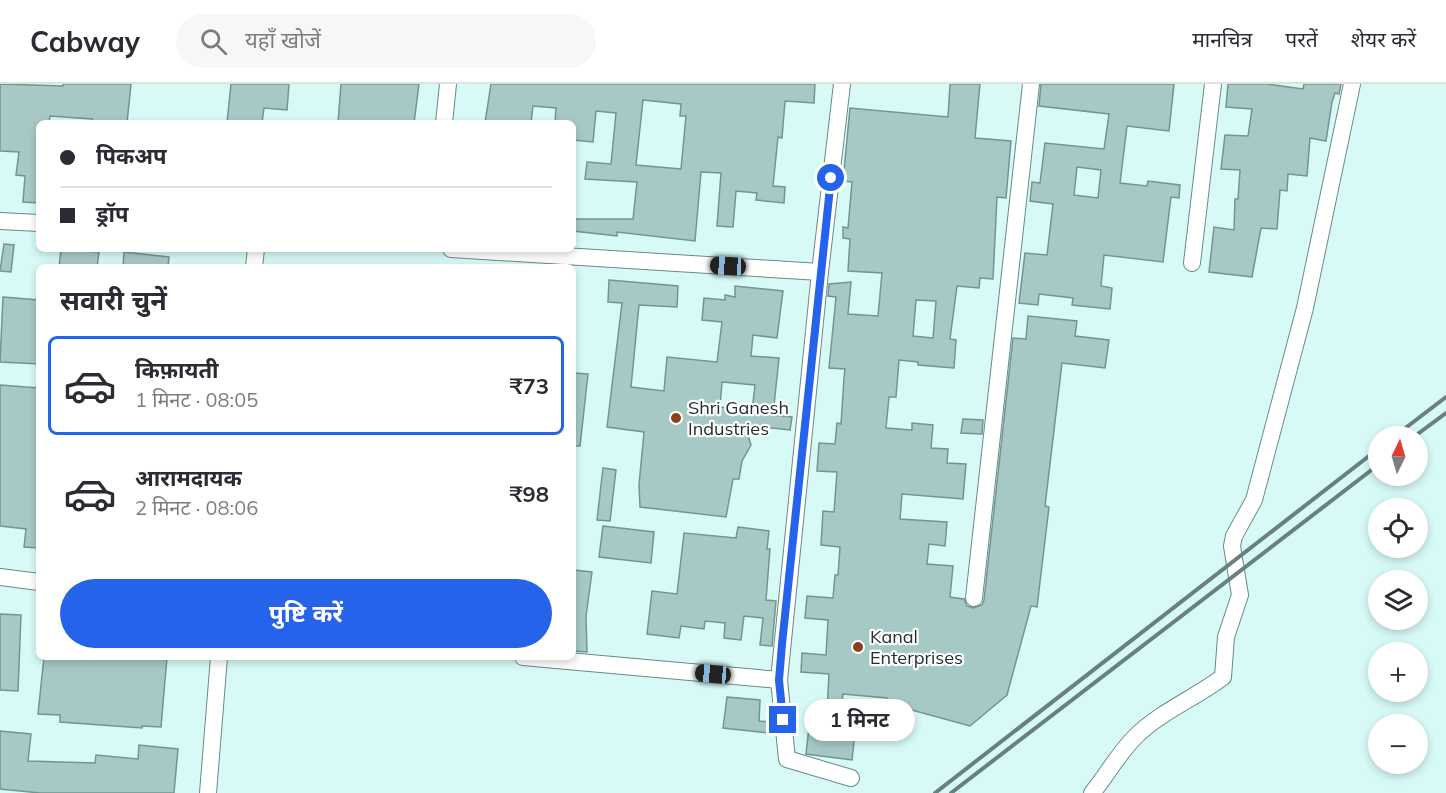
<!DOCTYPE html>
<html lang="hi">
<head>
<meta charset="utf-8">
<style>
	:root { --surface:#fff; --page:#f7f7f7; --text:#2b2b33; --muted:#7c7c81; --line:#e1e1e2; --accent:#2563eb }
	body { margin:0; font-family:Mulish,"Noto Sans Devanagari",sans-serif; background:var(--page); color:var(--text); height:100vh; display:flex; flex-direction:column; font-size:22px; white-space:nowrap }
	* { box-sizing:border-box; margin:0 }
	p { font-size:20px; color:var(--muted) }
	.icon { flex:none; width:33px; height:33px; fill:none; stroke:currentColor; stroke-width:2; stroke-linecap:round; stroke-linejoin:round }
	.map { position:relative; flex:1; overflow:hidden }
	.sheet { position:absolute; left:36px; top:180px; width:540px; height:396px; display:flex; flex-direction:column; background:var(--surface); border-radius:9px; box-shadow:0 3px 9px #0003 }
	.sheet>* { flex:none }
	.guide { position:absolute; left:36px; top:36px; width:540px; height:132px; border-radius:9px; box-shadow:0 3px 9px #0003; display:grid; align-content:center; height:132px; padding:0 24px; background:var(--surface) }
	.needle { width:39px; rotate:5deg }
	.fabs { position:absolute; left:1368px; top:342px; display:grid; gap:12px }
	.fabs a { display:grid; place-items:center; width:60px; height:60px; border-radius:50%; background:var(--surface); box-shadow:0 3px 9px #0003; font-size:30px }
	.end { position:absolute; width:27px; height:27px; margin:-14px; border:8px solid #2563eb; background:#fff; box-shadow:0 0 0 3px #fff }
	.from { border-radius:50% }
	.bubble { position:absolute; height:42px; border-radius:21px; background:var(--surface); box-shadow:0 3px 9px #0003; font-size:20px; font-weight:700; line-height:42px; text-align:center }
	.car { position:absolute; width:18px; height:36px; margin:-18px -9px; border-radius:8px; box-shadow:0 0 4px 2px #0007; background:linear-gradient(#222 24%,#8ab4d8 0 40%,#222 0 76%,#8ab4d8 0 86%,#222 0) }
	.guide b { display:flex; align-items:center; gap:21px; height:57px; font-size:22px }
	.guide b+b { border-top:2px solid var(--line) }
	.guide i { width:15px; height:15px; background:var(--text) }
	ul { padding:0; list-style:none }
	li { display:flex; align-items:center; gap:18px; height:99px; margin:0 12px 9px; padding:0 12px; border:3px solid transparent; border-radius:9px }
	li div { flex:1 }
	li b { display:block; font-size:22px }
	li em { font-style:normal; font-weight:700 }
	li.selected { border-color:var(--accent) }
	li>.icon { width:54px; height:54px; stroke-width:1.5 }
	h2 { padding:0 24px; font-size:27px; line-height:72px }
	.primary-button { display:flex; gap:12px; margin-top:auto; padding:12px 24px }
	.primary-button a { flex:1; height:69px; border-radius:36px; background:var(--accent); color:#fff; font-size:24px; font-weight:700; line-height:69px; text-align:center }
	header { display:flex; align-items:center; gap:36px; box-sizing:border-box; height:84px; padding:0 30px; background:var(--surface); border-bottom:2px solid var(--line) }
	header strong { font-size:28px }
	nav { display:flex; gap:33px; margin-inline-start:auto; font-size:21px }
	.search { width:420px; height:54px; background:var(--page); display:flex; align-items:center; gap:15px; box-sizing:border-box; padding:0 21px; border-radius:33px; color:var(--muted); font-size:22px }
	.map>svg:first-child { display:block }
	.building { fill:#a7c9c5; stroke:#749490; stroke-width:1.5; fill-rule:evenodd }
	.lines { fill:none; stroke-linecap:round; stroke-linejoin:round }
	.minor-casing { stroke:#6a8a86; stroke-width:18 }
	.minor { stroke:#fff; stroke-width:16 }
	.rail { stroke:#6a807e; stroke-width:4 }
	.route { stroke:#2563eb; stroke-width:8 }
	.poi-dot { fill:#88411d; stroke:#fff; stroke-width:2 }
	.labels { text-anchor:middle; stroke-width:4.5; stroke-linejoin:round; paint-order:stroke }
	.poi-label { font-size:18px; fill:#212e2d; stroke:#fff; text-anchor:start }
</style>
</head>
<body>
<header>
<strong>Cabway</strong>
<div class="search"><svg class="icon" aria-label="search" viewBox="0 0 24 24"><circle cx="10" cy="10" r="6"/><path d="M15 15l6 6"/></svg>यहाँ खोजें</div>
<nav><a>मानचित्र</a><a>परतें</a><a>शेयर करें</a></nav>
</header>
<div class="map">
<svg width="1446" height="709" viewBox="0 0 1446 709">
	<rect width="100%" height="100%" fill="#d7faf6"/>
	<!-- building -->
	<g class="building">
		<path d="M0,0L63,2V0H131L127,39H92V35L50,32L49,39H39V119L23,118L25,92L16,91L19,68L0,67Z"/>
		<path d="M231,0H289L287,26L264,24L262,39H227Z"/>
		<path d="M341,0H419L414,39H338Z"/>
		<path d="M491,0H815L814,19L785,17L782,54L778,53L773,102L785,103L784,119L756,116L757,109L736,107L733,143L717,142L721,89L701,88L695,157L617,148V152L573,147V135H633L637,98L585,95L587,78L611,80L616,29L596,27L593,58L573,56V39H555L556,24L533,22L531,39H485ZM643,16L681,20L680,32H686L681,85L636,81Z"/>
		<path d="M950,0H980L975,54L1011,57L1006,114L997,113L993,195L980,194L979,204L957,202L950,255L956,256L954,284L918,281V278L899,276L896,313H889L886,344L912,346V339L933,341L931,364L948,365L947,379L966,380L963,415L902,410L900,435L947,438L945,462L929,460L927,480L953,482L950,513L964,515L967,522L973,524L982,521L984,516L1013,254L1026,255L1028,232L1077,237L1075,252L1109,256L1105,284L1062,279L1045,422L1049,423L1037,523L1031,522L1007,611L970,642L886,619L887,614L843,610L841,627L827,626L829,590L801,588L802,569L826,571L828,536L805,534L807,512L833,514L835,491H838L840,463L821,461L823,427L834,428L837,388L817,387L819,359L835,360L837,339L841,340L844,294L845,285L829,284L836,213L828,212L829,200L851,198L848,230L878,232L882,189L848,187L850,155L843,154V143L848,144L852,98L843,97L850,24L948,33ZM916,216L936,217L933,254L913,252Z"/>
		<path d="M1041,0H1174L1169,47L1127,42L1120,99L1147,102L1148,97L1180,101L1179,114L1171,113L1163,178L1104,171L1101,202L1112,204L1110,225L1072,221L1073,214L1039,210L1038,221L1019,219L1025,169L1047,171L1053,120L1030,117L1032,98L1040,99L1045,59L1104,65L1109,30L1039,22ZM1077,83L1101,86L1098,114L1074,111Z"/>
		<path d="M1228,0H1267L1303,5L1304,0H1341L1339,10L1335,9L1332,18L1326,57L1310,54L1307,92L1288,90L1287,107L1280,106L1277,145L1261,144L1252,193L1209,188L1214,143L1234,146L1235,115H1238L1240,86L1221,85L1225,51L1248,52L1252,25L1226,23Z"/>
		<path d="M4,160L14,161L11,188L0,187Z"/>
		<path d="M61,165L99,168L97,183H59Z"/>
		<path d="M124,168L169,173L168,183H123Z"/>
		<path d="M609,196L678,202L677,223L639,221L631,303L664,307L667,273L717,278L722,238L702,236L704,214L725,216V211L735,213V202L783,207L777,254L753,251L751,272L779,274L773,331L792,333L790,346L745,341L751,361L742,377L739,395H733L726,433L640,423L639,401L644,348L607,343L622,219L608,218ZM722,298L755,301L752,327L720,323Z"/>
		<path d="M3,213L39,216V280L0,278Z"/>
		<path d="M573,289L588,290L580,362H573Z"/>
		<path d="M0,301L38,304V464L24,463L26,445L0,442Z"/>
		<path d="M963,335L983,336L982,350L961,349Z"/>
		<path d="M603,384L616,386L610,437L597,436Z"/>
		<path d="M603,442L654,448L651,479L599,473Z"/>
		<path d="M738,443L769,447L767,465H770L766,516L776,517L772,562L760,561L763,534L744,532L741,556L724,554L725,539L705,537L704,545L681,542L679,554L647,550L652,507L677,510L684,449L736,454Z"/>
		<path d="M573,486L592,488L586,532L587,568L573,567Z"/>
		<path d="M0,530L21,531L18,607L0,606Z"/>
		<path d="M44,573H167L161,643L142,642V644L60,638V631L38,630Z"/>
		<path d="M727,613L760,616L759,637L769,638L768,649L723,644Z"/>
		<path d="M809,643L855,648L852,676L806,670Z"/>
		<path d="M0,647L31,650L28,677L95,679L96,671L138,675L139,661L178,665L174,709H40L0,705Z"/>
	</g>
	<g class="lines">
		<defs>
			<g id="minor">
				<path d="M842,0L820,188L779,596L787,675L851,694"/>
				<path d="M444,39L448,0"/>
				<path d="M0,137L39,139"/>
				<path d="M451,165L820,188"/>
				<path d="M1192,179L1213,0"/>
				<path d="M254,183L256,165"/>
				<path d="M0,493L39,498"/>
				<path d="M974,514L1031,0"/>
				<path d="M523,573L779,596"/>
				<path d="M208,709L219,573"/>
				<path d="M1092,709C1107,691 1118,670 1135,653C1160,628 1195,614 1223,593L1226,553L1240,511L1232,462L1234,452L1254,416L1305,224L1352,0"/>
			</g>
		</defs>
		<!-- minor casing -->
		<use href="#minor" class="minor-casing"/>
		<!-- minor -->
		<use href="#minor" class="minor"/>
		<!-- rail -->
		<g class="rail">
			<path d="M1395,352L1446,313"/>
			<path d="M1415,352L1446,329"/>
			<path d="M935,709L1378,365"/>
			<path d="M951,709L1378,381"/>
		</g>
	</g>
	<g class="lines">
		<!-- route -->
		<path class="route" d="M783,636L779,596L782,560L831,94"/>
	</g>
	<!-- markers -->
	<g class="poi-dot">
		<circle cx="676" cy="334" r="6"/>
		<circle cx="858" cy="563" r="6"/>
	</g>
	<g class="labels">
		<!-- poi labels -->
		<g class="poi-label">
			<text x="688" y="330">Shri Ganesh<tspan x="688" dy="21">Industries</tspan></text>
			<text x="870" y="559">Kanal<tspan x="870" dy="21">Enterprises</tspan></text>
		</g>
	</g>
</svg>
<div class="fabs">
<a><svg class="needle" viewBox="-14 -14 28 28"><path d="M0-13l5 13h-10z" fill="#e53935"/><path d="M0 13l5-13h-10z" fill="#7c7c81"/></svg></a>
<a><svg class="icon" aria-label="locate" viewBox="0 0 24 24"><circle cx="12" cy="12" r="6"/><path d="M12 2v4M12 18v4M2 12h4M18 12h4"/></svg></a>
<a><svg class="icon" aria-label="layers" viewBox="0 0 24 24"><path d="M12 4l9 5-9 5-9-5zM3 14l9 5 9-5"/></svg></a>
<a>+</a>
<a>−</a>
</div>
<i class="end from" style="left:831px;top:94px"></i>
<i class="end" style="left:783px;top:636px"></i>
<div class="bubble" style="left:804px;top:615px;width:111px">1 मिनट</div>
<i class="car" style="left:728px;top:182px;rotate:273deg"></i>
<i class="car" style="left:713px;top:590px;rotate:275deg"></i>
<div class="guide">
<b><i class="from"></i>पिकअप</b>
<b><i></i>ड्रॉप</b>
</div>
<section class="sheet">
<h2>सवारी चुनें</h2>
<ul>
<li class="selected"><svg class="icon" aria-label="car" viewBox="0 0 24 24"><path d="M5 17H2v-5l4-1 3-4h7l3 4 3 1v5h-3M9 17h6M6 11h13"/><circle cx="7" cy="17" r="2"/><circle cx="17" cy="17" r="2"/></svg><div><b>किफ़ायती</b><p>1 मिनट · 08:05</p></div><em>₹73</em></li>
<li><svg class="icon" aria-label="car" viewBox="0 0 24 24"><path d="M5 17H2v-5l4-1 3-4h7l3 4 3 1v5h-3M9 17h6M6 11h13"/><circle cx="7" cy="17" r="2"/><circle cx="17" cy="17" r="2"/></svg><div><b>आरामदायक</b><p>2 मिनट · 08:06</p></div><em>₹98</em></li>
</ul>
<div class="primary-button"><a>पुष्टि करें</a></div>
</section>
</div>
</body>
</html>
